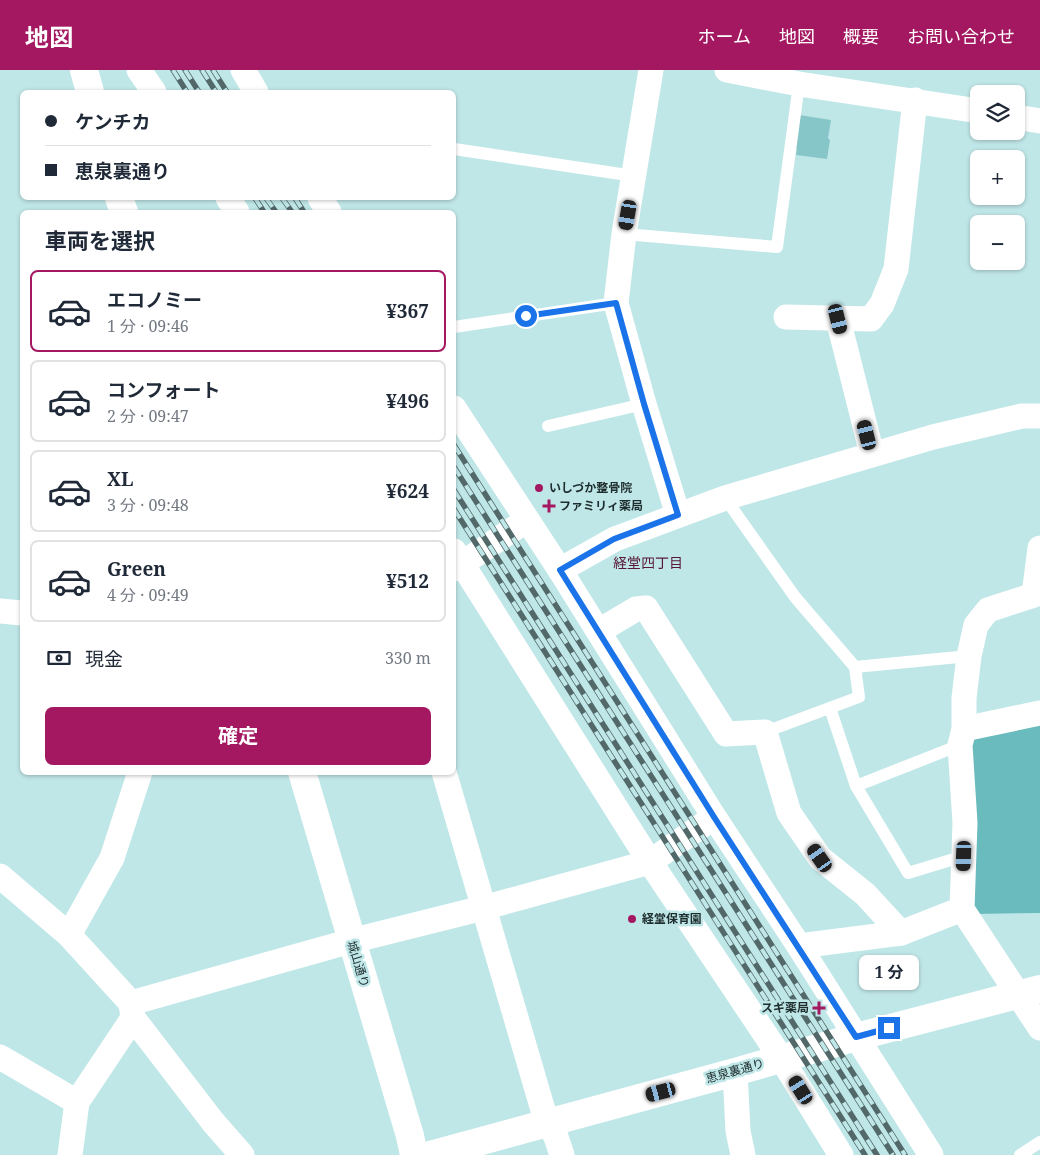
<!DOCTYPE html>
<html lang="ja">
<head>
<meta charset="utf-8">
<style>
	:root { --surface:#fff; --page:#f6f6f7; --text:#1f2937; --muted:#747a83; --line:#e0e1e3; --accent:#a31861 }
	body { margin:0; font-family:"Noto Serif","Noto Sans JP",serif; background:var(--page); color:var(--text); height:100vh; display:flex; flex-direction:column; font-size:19px; white-space:nowrap }
	* { box-sizing:border-box; margin:0 }
	p { font-size:16px; color:var(--muted) }
	.icon { flex:none; width:28px; height:28px; fill:none; stroke:currentColor; stroke-width:2; stroke-linecap:round; stroke-linejoin:round }
	.map { position:relative; flex:1; overflow:hidden }
	.details { position:absolute; left:20px; top:140px; width:436px; height:565px; display:flex; flex-direction:column; background:var(--surface); border-radius:8px; box-shadow:0 1px 4px #0004 }
	.details>* { flex:none }
	.top-card { position:absolute; left:20px; top:20px; width:436px; height:110px; border-radius:8px; box-shadow:0 1px 4px #0004; display:grid; align-content:center; height:110px; padding:0 25px; background:var(--surface) }
	.fabs { position:absolute; left:970px; top:15px; display:grid; gap:10px }
	.fabs a { display:grid; place-items:center; width:55px; height:55px; border-radius:8px; background:var(--surface); box-shadow:0 1px 4px #0004; font-size:25px }
	.end { position:absolute; width:22px; height:22px; margin:-11px; border:6px solid #1a73e8; background:#fff; box-shadow:0 0 0 2px #fff }
	.from { border-radius:50% }
	.bubble { position:absolute; height:35px; border-radius:8px; background:var(--surface); box-shadow:0 1px 4px #0004; font-size:16px; font-weight:700; line-height:35px; text-align:center }
	.car { position:absolute; width:15px; height:30px; margin:-15px -8px; border-radius:6px; box-shadow:0 0 4px 1px #0007; background:linear-gradient(#222 24%,#8ab4d8 0 40%,#222 0 76%,#8ab4d8 0 86%,#222 0) }
	.top-card b { display:flex; align-items:center; gap:18px; height:48px; font-size:19px }
	.top-card b+b { border-top:1px solid var(--line) }
	.top-card i { width:12px; height:12px; background:var(--text) }
	ul { padding:0; list-style:none }
	li { display:flex; align-items:center; gap:15px; height:82px; margin:0 10px 8px; padding:0 15px; border:2px solid var(--line); border-radius:8px }
	li div { flex:1 }
	li b { display:block; font-size:19px }
	li em { font-style:normal; font-weight:700 }
	li.on { border-color:var(--accent) }
	li>.icon { width:45px; height:45px; stroke-width:1.5 }
	h2 { padding:0 25px; font-size:22px; line-height:60px }
	.pay { display:flex; align-items:center; gap:12px; height:55px; padding:0 25px; font-size:19px }
	.pay p { margin-inline-start:auto }
	.action { display:flex; gap:10px; margin-top:auto; padding:10px 25px }
	.action a { flex:1; height:58px; border-radius:8px; background:var(--accent); color:#fff; font-size:20px; font-weight:700; line-height:58px; text-align:center }
	header { display:flex; align-items:center; gap:30px; box-sizing:border-box; height:70px; padding:0 25px; background:var(--accent); color:#fff }
	header strong { font-size:24px }
	nav { display:flex; gap:28px; margin-inline-start:auto; font-size:18px }
	.map>svg:first-child { display:block }
	.green { fill:#87c6c8 }
	.forest { fill:#6abbbd }
	.lines { fill:none; stroke-linecap:round; stroke-linejoin:round }
	.lane { stroke:#fff; stroke-width:12 }
	.street { stroke:#fff; stroke-width:25 }
	.secondary { stroke:#fff; stroke-width:28 }
	.rail-casing { stroke:#526869; stroke-width:5.5 }
	.rail { stroke:#c0e7e8; stroke-width:4; stroke-dasharray:11; stroke-linecap:butt }
	.route { stroke:#1a73e8; stroke-width:6 }
	.poi-dot { fill:#a31861; stroke:#c0e7e8; stroke-width:2 }
	.labels { text-anchor:middle; stroke-width:5; stroke-linejoin:round; paint-order:stroke }
	.poi-label { font-size:12px; font-weight:bold; fill:#1d2c2d; stroke:#c0e7e8; text-anchor:start }
	.street-label { font-size:12px; fill:#1d2c2d; stroke:#c0e7e8 }
	.neighbourhood-label { font-size:14px; fill:#571735; stroke:#c0e7e8 }
</style>
</head>
<body>
<header>
<strong>地図</strong>
<nav><a>ホーム</a><a>地図</a><a>概要</a><a>お問い合わせ</a></nav>
</header>
<div class="map">
<svg width="1040" height="1085" viewBox="0 0 1040 1085">
	<rect width="100%" height="100%" fill="#c0e7e8"/>
	<!-- green -->
	<path class="green" d="M799,45L831,50L828,68L830,70L827,89L796,85L797,79L795,78Z"/>
	<!-- forest -->
	<path class="forest" d="M1040,651V843L973,844L968,675L977,663Z"/>
	<g class="lines">
		<!-- lane -->
		<g class="lane">
			<path d="M454,79L634,106"/>
			<path d="M624,164L777,177L799,14"/>
			<path d="M454,257L616,233"/>
			<path d="M548,356L644,334"/>
			<path d="M725,428L795,527L855,597L859,627L765,662"/>
			<path d="M855,597L969,586"/>
			<path d="M830,638L856,716L908,803L964,786"/>
			<path d="M856,716L960,675"/>
			<path d="M1020,1085L1040,1072"/>
		</g>
		<!-- street -->
		<g class="street">
			<path d="M139,0L154,22"/>
			<path d="M243,0L256,22"/>
			<path d="M651,0L624,164L616,233L644,334L678,445"/>
			<path d="M727,0L799,14L979,41"/>
			<path d="M1016,47L1040,51"/>
			<path d="M228,128L237,142"/>
			<path d="M320,128L329,142"/>
			<path d="M786,247L871,249L882,234L896,199L915,30"/>
			<path d="M838,249L872,384"/>
			<path d="M454,338L560,500L714,747L799,876L931,1085"/>
			<path d="M1040,478L1034,525L988,540L976,555L969,586L964,628V659L960,675L965,753L962,839L1040,958"/>
			<path d="M454,481L650,792L781,988L841,1085"/>
			<path d="M454,499L527,450"/>
			<path d="M560,500L615,469L725,428L933,367L1022,346H1040"/>
			<path d="M0,541L22,543"/>
			<path d="M599,561L636,539L646,538L726,664L765,662L789,743L820,788L865,824L901,863"/>
			<path d="M964,659L1040,643"/>
			<path d="M444,702L543,1040L556,1067L562,1085"/>
			<path d="M0,806L69,865L131,933L133,948L213,1052L242,1085"/>
			<path d="M69,865L112,788L140,702"/>
			<path d="M799,876L901,863L962,839"/>
			<path d="M131,933L351,871L483,838L650,792L714,747"/>
			<path d="M0,987L77,1032"/>
			<path d="M735,1002L738,1061L743,1085"/>
			<path d="M70,1085L77,1032L133,948"/>
		</g>
		<!-- secondary -->
		<g class="secondary">
			<path d="M84,0L90,22"/>
			<path d="M119,128L124,142"/>
			<path d="M302,702L410,1066L414,1085"/>
			<path d="M430,1085L735,1002L856,967L1040,919"/>
		</g>
		<defs>
			<g id="rail">
				<path d="M173,0L187,22"/>
				<path d="M185,0L199,22"/>
				<path d="M202,0L216,22"/>
				<path d="M213,0L227,22"/>
				<path d="M255,128L264,142"/>
				<path d="M266,128L276,142"/>
				<path d="M282,128L292,142"/>
				<path d="M295,128L304,142"/>
				<path d="M454,375L905,1085"/>
				<path d="M454,397L893,1085"/>
				<path d="M454,420L877,1085"/>
				<path d="M454,439L865,1085"/>
			</g>
		</defs>
		<!-- rail casing -->
		<use href="#rail" class="rail-casing"/>
		<!-- rail -->
		<use href="#rail" class="rail"/>
	</g>
	<g class="lines">
		<!-- route -->
		<path class="route" d="M526,246L616,233L644,334L678,445L614,469L560,500L714,747L856,967L889,958"/>
	</g>
	<!-- markers -->
	<g class="poi-dot">
		<circle cx="539" cy="418" r="5"/>
		<path d="M546.5 428.5h5v5h5v5h-5v5h-5v-5h-5v-5h5z"/>
		<circle cx="632" cy="849" r="5"/>
		<path d="M816.5 930.5h5v5h5v5h-5v5h-5v-5h-5v-5h5z"/>
	</g>
	<g class="labels">
		<!-- poi labels -->
		<g class="poi-label">
			<text x="549" y="422">いしづか整骨院</text>
			<text x="559" y="440">ファミリィ薬局</text>
			<text x="642" y="853">経堂保育園</text>
			<text x="809" y="942" text-anchor="end">スギ薬局</text>
		</g>
		<!-- street labels -->
		<g class="street-label">
			<text transform="translate(358 894) rotate(73)" y="4">城山通り</text>
			<text transform="translate(735 1001) rotate(-16)" y="4">恵泉裏通り</text>
		</g>
		<!-- neighbourhood labels -->
		<g class="neighbourhood-label">
			<text x="648" y="498">経堂四丁目</text>
		</g>
	</g>
</svg>
<div class="fabs">
<a><svg class="icon" aria-label="layers" viewBox="0 0 24 24"><path d="M12 4l9 5-9 5-9-5zM3 14l9 5 9-5"/></svg></a>
<a>+</a>
<a>−</a>
</div>
<i class="end from" style="left:526px;top:246px"></i>
<i class="end" style="left:889px;top:958px"></i>
<div class="bubble" style="left:859px;top:885px;width:60px">1 分</div>
<i class="car" style="left:628px;top:145px;rotate:190deg"></i>
<i class="car" style="left:838px;top:249px;rotate:166deg"></i>
<i class="car" style="left:867px;top:365px;rotate:346deg"></i>
<i class="car" style="left:964px;top:786px;rotate:182deg"></i>
<i class="car" style="left:820px;top:788px;rotate:325deg"></i>
<i class="car" style="left:801px;top:1020px;rotate:328deg"></i>
<i class="car" style="left:661px;top:1022px;rotate:255deg"></i>
<div class="top-card">
<b><i class="from"></i>ケンチカ</b>
<b><i></i>恵泉裏通り</b>
</div>
<section class="details">
<h2>車両を選択</h2>
<ul>
<li class="on"><svg class="icon" aria-label="car" viewBox="0 0 24 24"><path d="M5 17H2v-5l4-1 3-4h7l3 4 3 1v5h-3M9 17h6M6 11h13"/><circle cx="7" cy="17" r="2"/><circle cx="17" cy="17" r="2"/></svg><div><b>エコノミー</b><p>1 分 · 09:46</p></div><em>¥367</em></li>
<li><svg class="icon" aria-label="car" viewBox="0 0 24 24"><path d="M5 17H2v-5l4-1 3-4h7l3 4 3 1v5h-3M9 17h6M6 11h13"/><circle cx="7" cy="17" r="2"/><circle cx="17" cy="17" r="2"/></svg><div><b>コンフォート</b><p>2 分 · 09:47</p></div><em>¥496</em></li>
<li><svg class="icon" aria-label="car" viewBox="0 0 24 24"><path d="M5 17H2v-5l4-1 3-4h7l3 4 3 1v5h-3M9 17h6M6 11h13"/><circle cx="7" cy="17" r="2"/><circle cx="17" cy="17" r="2"/></svg><div><b>XL</b><p>3 分 · 09:48</p></div><em>¥624</em></li>
<li><svg class="icon" aria-label="car" viewBox="0 0 24 24"><path d="M5 17H2v-5l4-1 3-4h7l3 4 3 1v5h-3M9 17h6M6 11h13"/><circle cx="7" cy="17" r="2"/><circle cx="17" cy="17" r="2"/></svg><div><b>Green</b><p>4 分 · 09:49</p></div><em>¥512</em></li>
</ul>
<div class="pay"><svg class="icon" aria-label="cash" viewBox="0 0 24 24"><path d="M3 7h18v10H3z"/><circle cx="12" cy="12" r="2"/></svg>現金<p>330 m</p></div>
<div class="action"><a>確定</a></div>
</section>
</div>
</body>
</html>
